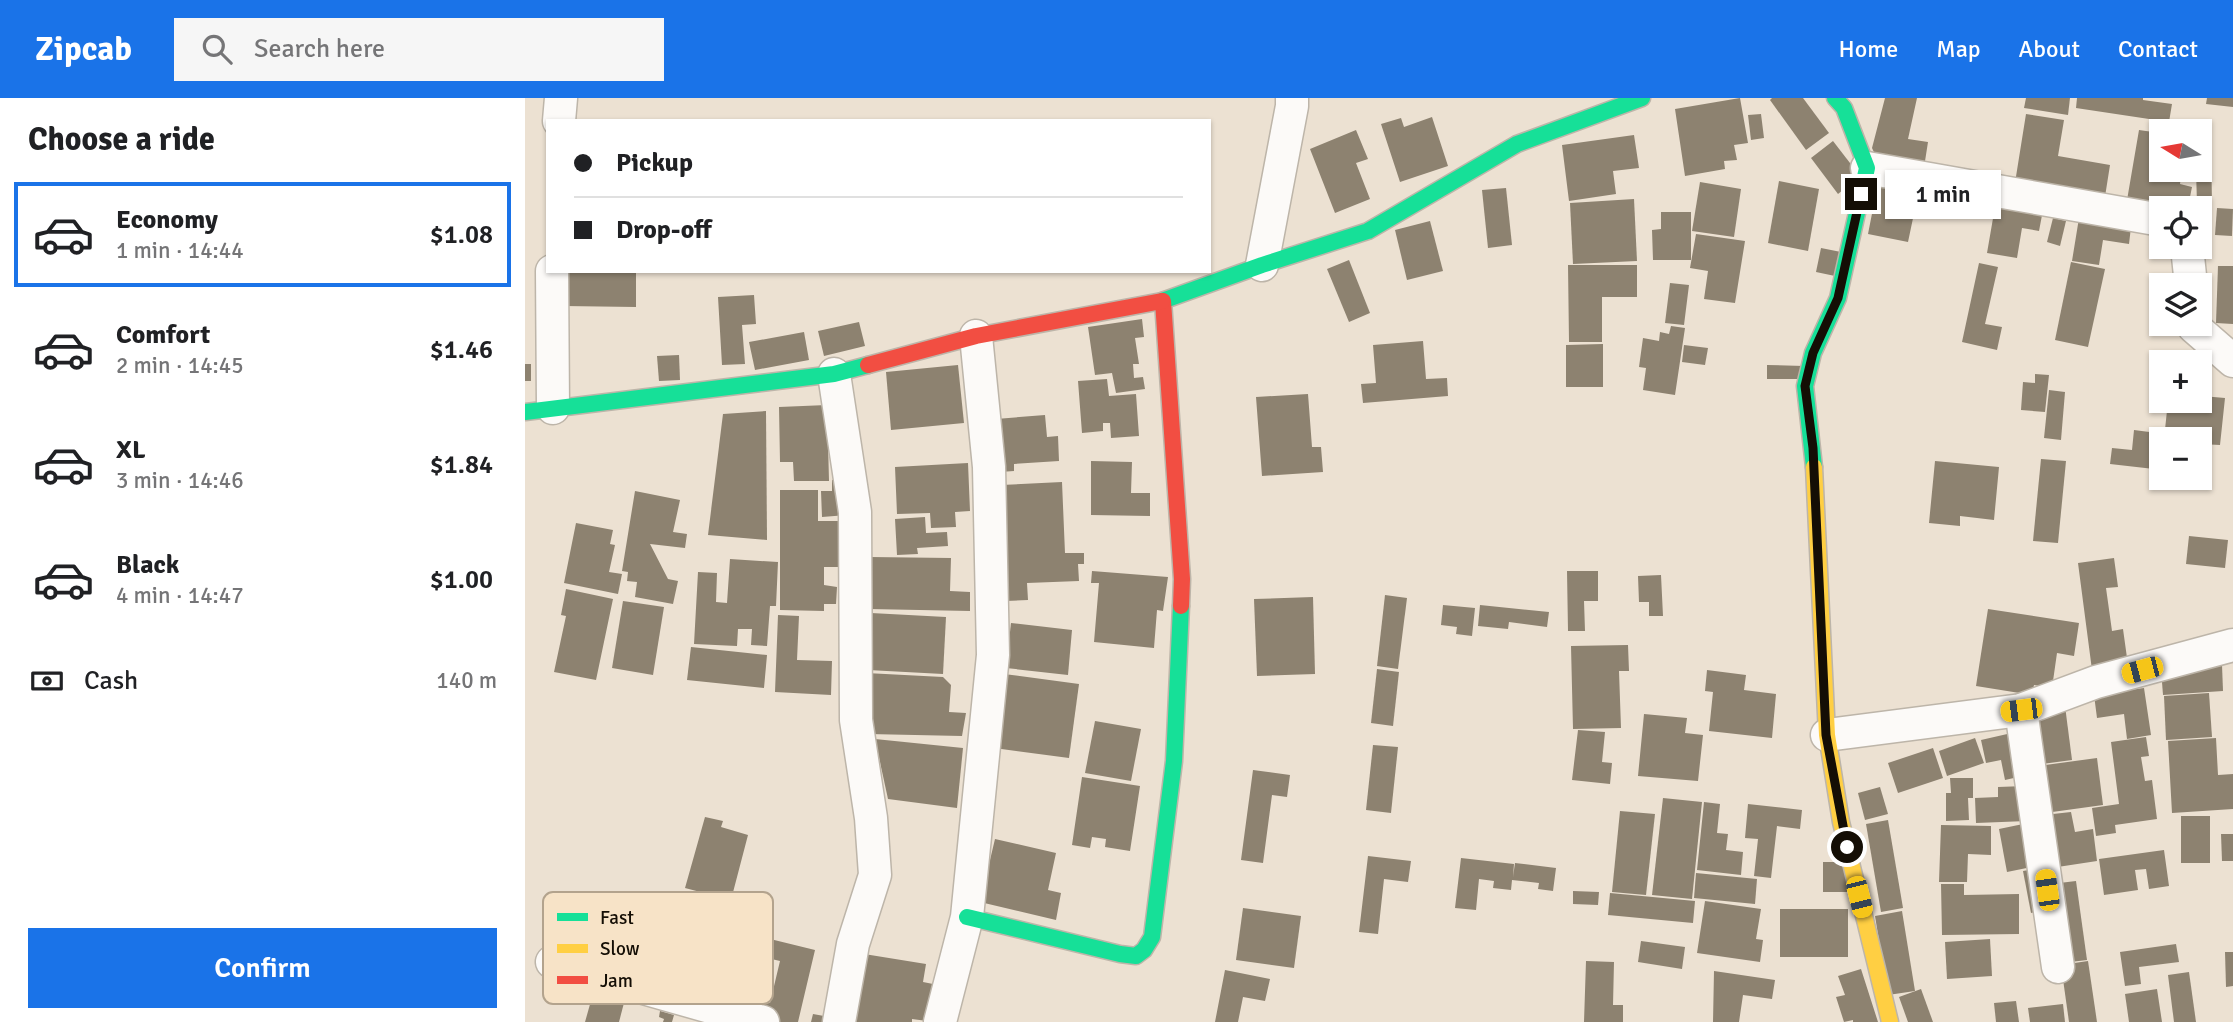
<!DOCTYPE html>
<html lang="en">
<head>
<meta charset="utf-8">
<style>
	:root { --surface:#fff; --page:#f6f6f6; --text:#202124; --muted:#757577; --line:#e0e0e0; --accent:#1a73e8 }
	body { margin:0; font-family:Signika,sans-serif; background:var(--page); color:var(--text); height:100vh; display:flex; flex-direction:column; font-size:26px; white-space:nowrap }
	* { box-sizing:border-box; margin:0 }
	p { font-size:23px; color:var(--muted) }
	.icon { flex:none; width:38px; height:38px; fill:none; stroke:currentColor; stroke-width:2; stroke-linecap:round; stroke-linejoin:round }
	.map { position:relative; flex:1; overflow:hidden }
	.sheet { display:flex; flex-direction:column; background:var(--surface); width:525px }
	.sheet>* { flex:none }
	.hud { position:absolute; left:21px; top:21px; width:665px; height:154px; border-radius:0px; box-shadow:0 2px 5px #0004; display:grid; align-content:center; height:154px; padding:0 28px; background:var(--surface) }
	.needle { width:46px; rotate:281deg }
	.fabs { position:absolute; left:1624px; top:21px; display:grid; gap:14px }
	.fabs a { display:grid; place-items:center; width:63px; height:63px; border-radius:0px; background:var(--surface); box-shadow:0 2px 5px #0004; font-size:35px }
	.end { position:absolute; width:32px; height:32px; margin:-16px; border:9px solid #140e05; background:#fff; box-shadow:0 0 0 4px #fff }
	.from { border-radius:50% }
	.bubble { position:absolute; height:49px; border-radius:0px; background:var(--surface); box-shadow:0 2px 5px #0004; font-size:23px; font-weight:600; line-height:49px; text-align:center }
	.car { position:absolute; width:21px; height:42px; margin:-21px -10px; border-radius:9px; box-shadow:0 0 5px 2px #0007; background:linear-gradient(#f5c518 24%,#345 0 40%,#f5c518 0 76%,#345 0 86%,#f5c518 0) }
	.hud b { display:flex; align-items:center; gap:24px; height:66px; font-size:26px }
	.hud b+b { border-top:2px solid var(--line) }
	.hud i { width:18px; height:18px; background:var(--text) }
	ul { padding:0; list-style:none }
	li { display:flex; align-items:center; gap:21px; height:105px; margin:0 14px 10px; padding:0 14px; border:4px solid transparent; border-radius:0px }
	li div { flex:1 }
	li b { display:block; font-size:26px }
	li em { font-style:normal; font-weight:600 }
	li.current { border-color:var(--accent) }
	li>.icon { width:63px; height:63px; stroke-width:1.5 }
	h2 { padding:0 28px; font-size:32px; line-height:84px }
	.pay { display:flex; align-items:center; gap:18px; height:77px; padding:0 28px; font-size:26px }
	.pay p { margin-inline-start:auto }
	.action { display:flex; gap:14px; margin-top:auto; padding:14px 28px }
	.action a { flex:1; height:80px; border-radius:0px; background:var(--accent); color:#fff; font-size:28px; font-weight:600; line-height:80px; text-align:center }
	header { display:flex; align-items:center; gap:42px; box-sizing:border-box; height:98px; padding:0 35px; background:var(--accent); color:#fff }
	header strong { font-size:33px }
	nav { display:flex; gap:38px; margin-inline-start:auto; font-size:24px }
	.search { width:490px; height:63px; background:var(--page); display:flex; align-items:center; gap:18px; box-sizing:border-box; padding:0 24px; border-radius:0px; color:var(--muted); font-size:26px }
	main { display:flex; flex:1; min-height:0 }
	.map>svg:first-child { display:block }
	.building { fill:#8d8270 }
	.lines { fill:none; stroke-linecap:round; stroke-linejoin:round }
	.street-casing { stroke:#bdb5a9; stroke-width:35 }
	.fast-casing { stroke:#bdb5a9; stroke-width:19 }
	.slow-casing { stroke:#bdb5a9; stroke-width:19 }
	.jam-casing { stroke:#bdb5a9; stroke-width:19 }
	.street { stroke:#fcfaf8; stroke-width:32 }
	.fast { stroke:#16e098; stroke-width:16 }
	.slow { stroke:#ffcf43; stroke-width:16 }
	.jam { stroke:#f24e42; stroke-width:16 }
	.route { stroke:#140e05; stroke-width:9 }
	.key { fill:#f7e3c7; stroke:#b3a38d; stroke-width:2 }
	.key-label { font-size:19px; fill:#140e05 }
</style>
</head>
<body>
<header>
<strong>Zipcab</strong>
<div class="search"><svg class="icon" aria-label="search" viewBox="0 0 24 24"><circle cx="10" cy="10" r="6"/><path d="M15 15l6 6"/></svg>Search here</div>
<nav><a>Home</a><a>Map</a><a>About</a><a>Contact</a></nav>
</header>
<main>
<section class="sheet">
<h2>Choose a ride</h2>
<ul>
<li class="current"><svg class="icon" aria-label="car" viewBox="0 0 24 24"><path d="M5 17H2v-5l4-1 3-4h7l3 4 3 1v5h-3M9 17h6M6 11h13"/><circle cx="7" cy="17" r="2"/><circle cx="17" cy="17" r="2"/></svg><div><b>Economy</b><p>1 min · 14:44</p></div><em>$1.08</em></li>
<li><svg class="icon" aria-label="car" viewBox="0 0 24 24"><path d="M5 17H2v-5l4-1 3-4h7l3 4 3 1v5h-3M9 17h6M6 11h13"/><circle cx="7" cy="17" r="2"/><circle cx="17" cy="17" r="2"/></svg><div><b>Comfort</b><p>2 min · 14:45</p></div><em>$1.46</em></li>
<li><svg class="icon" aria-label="car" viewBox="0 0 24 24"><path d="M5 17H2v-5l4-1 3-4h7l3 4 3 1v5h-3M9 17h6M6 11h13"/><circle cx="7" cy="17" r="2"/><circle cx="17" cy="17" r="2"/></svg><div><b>XL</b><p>3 min · 14:46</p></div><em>$1.84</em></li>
<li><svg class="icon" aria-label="car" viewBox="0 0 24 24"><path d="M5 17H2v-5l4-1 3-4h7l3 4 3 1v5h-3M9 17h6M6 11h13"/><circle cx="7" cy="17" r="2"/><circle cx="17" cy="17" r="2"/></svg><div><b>Black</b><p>4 min · 14:47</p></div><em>$1.00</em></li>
</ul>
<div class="pay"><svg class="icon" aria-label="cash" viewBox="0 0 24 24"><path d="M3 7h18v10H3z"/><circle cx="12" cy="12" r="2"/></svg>Cash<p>140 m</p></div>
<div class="action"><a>Confirm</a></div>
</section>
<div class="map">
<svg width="1708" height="924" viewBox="0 0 1708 924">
	<rect width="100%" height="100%" fill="#ece1d2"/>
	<!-- building -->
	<g class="building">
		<path d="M1215,0L1223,45L1209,47L1212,62L1199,63L1200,71L1160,78L1150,11Z"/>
		<path d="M1247,0H1278L1304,35L1281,52L1245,2Z"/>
		<path d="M1360,0H1392L1383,41L1403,44L1398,76L1355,67L1347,50Z"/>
		<path d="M1501,0H1545L1543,17L1499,10Z"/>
		<path d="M1552,0H1618V2L1647,6L1644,24L1551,10Z"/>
		<path d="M1682,0H1708V9L1681,6Z"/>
		<path d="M1236,16L1239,40L1226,42L1223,17Z"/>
		<path d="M1501,16L1539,22L1533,58L1585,67L1579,105L1489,91Z"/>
		<path d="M907,19L923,68L875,84L856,26L876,20L879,29Z"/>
		<path d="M831,32L843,61L831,65L845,101L810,115L785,51Z"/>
		<path d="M1614,32L1635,35L1634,48H1636V72H1657L1655,86L1667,89L1664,104L1671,105L1670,110L1601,108Z"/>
		<path d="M1109,37L1114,70L1088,73L1091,96L1044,103L1037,47Z"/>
		<path d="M1308,43L1335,78L1313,96L1286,60Z"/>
		<path d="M1675,48H1686L1687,106H1672L1671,72H1675Z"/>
		<path d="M1354,80L1447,99L1443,117L1391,106L1383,144L1343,136Z"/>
		<path d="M1254,83L1294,91L1283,153L1243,145Z"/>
		<path d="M1175,84L1216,91L1209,139L1167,133Z"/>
		<path d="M981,90L987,147L963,150L957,92Z"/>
		<path d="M1109,101L1112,163L1048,166L1045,105Z"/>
		<path d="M1471,103L1518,112L1514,133L1497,130L1492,160L1462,155Z"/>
		<path d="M1692,110L1708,111L1707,138L1690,137Z"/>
		<path d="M1136,114H1166V162H1128L1127,132L1136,131Z"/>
		<path d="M1528,120L1541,123L1535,148L1522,144Z"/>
		<path d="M1554,120L1606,129L1604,146L1578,142L1574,167L1547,163Z"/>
		<path d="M905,123L918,173L882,182L870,132Z"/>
		<path d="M1171,136L1220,143L1210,205L1179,201L1183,173L1165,170Z"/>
		<path d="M1296,150L1316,154L1310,178L1291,174Z"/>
		<path d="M824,162L845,215L824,224L802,171Z"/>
		<path d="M1546,164L1580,171L1563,249L1530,242Z"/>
		<path d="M1454,165L1473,169L1460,226L1477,229L1472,252L1437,244Z"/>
		<path d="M1043,167H1112V199H1077V244H1044Z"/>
		<path d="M1693,168H1708V226L1691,225Z"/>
		<path d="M38,173H111V209L39,208Z"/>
		<path d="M1145,185L1164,187L1159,227L1140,225Z"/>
		<path d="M229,197L231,226L217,227L220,266L197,267L193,199Z"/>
		<path d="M617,221L619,239L610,240L614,266H608L609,280L618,279L620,291L591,295L587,275L570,277L563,229Z"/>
		<path d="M334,224L340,248L299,258L293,233Z"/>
		<path d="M1146,228L1160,230L1150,297L1118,292L1121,270L1114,269L1118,240L1134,243L1135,234L1144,236Z"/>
		<path d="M279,234L284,262L230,272L224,244Z"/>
		<path d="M898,243L901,281L922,280L923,298L838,305L836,286L851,285L848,247Z"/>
		<path d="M1078,246V289H1041V247Z"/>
		<path d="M1159,247L1183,250L1180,267L1157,264Z"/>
		<path d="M154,257L155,282L134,283L132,258Z"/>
		<rect x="0" y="266" width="6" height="17"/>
		<path d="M433,267L439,325L366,332L361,274Z"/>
		<path d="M1242,267L1279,268L1278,281H1242Z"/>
		<path d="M1510,276L1524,277L1520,314L1496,312L1498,284L1510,285Z"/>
		<path d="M582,281L584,298L611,296L614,338L586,340L585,325H578V333L557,335L553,283Z"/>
		<path d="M1524,292L1540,294L1536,342L1519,340Z"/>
		<path d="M1675,292H1677V298L1700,300L1695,347L1675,346V341H1639L1643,303H1675Z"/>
		<path d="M783,296L787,349H796L798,374L737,378L731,299Z"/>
		<path d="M302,307L304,383H269L268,364H255L254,309Z"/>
		<path d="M241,313L242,442L183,437L198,316Z"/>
		<path d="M520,317L522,339L533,338L534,363L489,366V373L475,374L471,321Z"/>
		<path d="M1609,332L1632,335L1629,371L1585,366L1587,350L1607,352Z"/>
		<path d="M1516,361L1541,363L1533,445L1508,443Z"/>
		<path d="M566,363L607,364L606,395H625V418L566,417Z"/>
		<path d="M1410,363L1474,369L1469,422L1435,418V428L1404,425Z"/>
		<path d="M443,365L445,413L430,414L431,429L406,430L405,415L372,416L370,369Z"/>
		<path d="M320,381L322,417L297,419L296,393H307V382Z"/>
		<path d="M537,384L540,455H559V466H553L554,483L502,485L503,502L481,503L476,387Z"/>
		<path d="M255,392H293V423H316L328,485H313V469H299V487L312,489L311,506H299V513L255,512Z"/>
		<path d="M110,393L155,402L148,434L162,436L160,450L125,446L143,481L153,483L148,506L110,499L112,484L102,483L103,474L97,473Z"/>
		<path d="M400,419L401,435L422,434L423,448L392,450L393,456L372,457L370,421Z"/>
		<path d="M51,425L88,432L85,446L90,447L84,474L97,476L93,496L39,485Z"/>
		<path d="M1664,438L1703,442L1700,470L1661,466Z"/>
		<path d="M345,459L426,460L425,493L445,494V513L344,511Z"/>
		<path d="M1589,460L1593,489L1581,490L1587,533L1598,531L1603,567L1567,572L1553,465Z"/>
		<path d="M205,461L253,464L251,508H245L242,548L226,547L227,531H213L212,548L169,546L173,474L192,475L191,504L202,505Z"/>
		<path d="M567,473L643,479L638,513L632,512L629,550L569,544L574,485H566Z"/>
		<path d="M1042,473H1073V503H1059L1060,533H1043Z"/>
		<path d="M1136,477L1138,518H1124V504H1114L1113,478Z"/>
		<path d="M41,491L88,501L71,582L29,574L41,518L36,517Z"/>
		<path d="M860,497L882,500L873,571L852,568Z"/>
		<path d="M788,499L790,576L732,578L729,501Z"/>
		<path d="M98,503L139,509L128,577L87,570Z"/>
		<path d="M918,507L950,510L947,538L931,536L932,529L916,527Z"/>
		<path d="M955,507L1024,514L1022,529L984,524L983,531L953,528Z"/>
		<path d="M1463,511L1554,525L1549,558L1532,555L1527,590L1509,587L1507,597L1451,588Z"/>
		<path d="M346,515L421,519L418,576L343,572Z"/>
		<path d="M253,517L274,518L272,562L307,563L306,597L250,594Z"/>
		<path d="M486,525L547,532L543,577L481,570Z"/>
		<path d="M1103,547L1104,573H1094L1096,630L1048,631L1046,548Z"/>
		<path d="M166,549L242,557L239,590L162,582Z"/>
		<path d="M1697,567L1698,593L1638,597L1636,571Z"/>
		<path d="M852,571L874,574L868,628L846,625Z"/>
		<path d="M1182,572L1221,577L1219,592L1251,596L1247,640L1184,633L1188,594L1180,593Z"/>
		<path d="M341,575L418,579L426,587L424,614L441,615L437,638L343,636Z"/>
		<path d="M479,576L554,586L544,660L469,650Z"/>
		<path d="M1619,590L1626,637L1602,641L1599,616L1572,620L1569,597Z"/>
		<path d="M1684,595L1687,639L1641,642L1639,598Z"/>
		<path d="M1540,608L1547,662L1517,666L1510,611Z"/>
		<path d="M1119,616L1162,620L1160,635L1178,637L1173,683L1113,678Z"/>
		<path d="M570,623L616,631L606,683L560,675Z"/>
		<path d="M1053,632L1080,634L1077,664L1087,665L1085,686L1047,682Z"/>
		<path d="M1491,634L1502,677L1480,682L1476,662L1461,665L1456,642Z"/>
		<path d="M1621,639L1624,658L1616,659L1620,683L1627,682L1632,721L1590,727L1591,735L1571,738L1567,710L1594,706L1586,644Z"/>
		<path d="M1450,640L1459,665L1422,678L1414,653Z"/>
		<path d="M1691,640L1693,677L1708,676V711L1647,715L1643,643Z"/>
		<path d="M350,641L438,650L432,710L363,701Z"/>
		<path d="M848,647L873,649L866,715L841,712Z"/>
		<path d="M1408,650L1418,680L1373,695L1363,665Z"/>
		<path d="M1572,660L1578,707L1520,715L1513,668Z"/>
		<path d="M728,672L765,677L762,699L747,697L738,765L716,762Z"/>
		<path d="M557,679L615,688L605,753L580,749L581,741L567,739L565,750L547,747Z"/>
		<path d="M1425,680H1448V700H1443L1444,722L1421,723V695H1426Z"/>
		<path d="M1500,688L1502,723L1451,725L1450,700L1473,699V689Z"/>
		<path d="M1355,689L1363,716L1340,722L1333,695Z"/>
		<path d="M1138,700L1177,704L1167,801L1127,797Z"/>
		<path d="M1179,704L1195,706L1192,735L1203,736L1201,752L1218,754L1216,777L1172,772Z"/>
		<path d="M1223,706L1277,712L1275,731L1252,728L1246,780L1229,778L1233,741L1220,740Z"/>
		<path d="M1095,713L1130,716L1121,797L1087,794Z"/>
		<path d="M1546,714L1550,734L1568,731L1572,763L1526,770L1519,717Z"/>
		<rect x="1656" y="718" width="29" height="47"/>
		<path d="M180,719L198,723L196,729L223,737L206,802L160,790Z"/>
		<path d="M1363,722L1378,810L1356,814L1341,726Z"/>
		<path d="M1503,725L1512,768L1482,774L1474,731Z"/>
		<path d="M1416,727L1466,728V757L1443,756L1442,784H1414Z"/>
		<path d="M1696,736H1708V763H1697Z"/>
		<path d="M470,741L531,755L523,792L536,795L531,822L455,804Z"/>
		<path d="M1639,752L1644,788L1624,791L1621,771L1610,772L1613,792L1579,797L1574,761Z"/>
		<path d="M843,758L886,763L883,784L859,781L853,836L834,834Z"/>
		<path d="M936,760L989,766L988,779L990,765L1031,770L1028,793L1013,791L1014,785L987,782L986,792L968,790L969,783L954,781L951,812L930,810Z"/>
		<rect x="1298" y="764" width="24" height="30"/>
		<path d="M1514,770L1522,811L1506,815L1498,773Z"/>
		<path d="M1171,775L1232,781L1230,806L1169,800Z"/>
		<path d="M1551,783L1562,862L1537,865L1526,786Z"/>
		<path d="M1416,786H1439V797L1494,796V836L1417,837Z"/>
		<path d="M1048,793L1074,794L1073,807L1048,806Z"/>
		<path d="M1085,795L1170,803L1168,825L1083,817Z"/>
		<path d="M1180,803L1236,811L1231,841L1238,842L1235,864L1172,855Z"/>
		<path d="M718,810L776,818L769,870L711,862Z"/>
		<rect x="1255" y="811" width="68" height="48"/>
		<path d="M1377,813L1390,893L1363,897L1350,818Z"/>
		<path d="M190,829L214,835L209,858L234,864L223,908L175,896Z"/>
		<path d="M217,834L290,852L273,924H248L231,920L235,903L245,905L255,863L212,853Z"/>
		<path d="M1465,841L1467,878L1422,881L1420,844Z"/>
		<path d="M1116,843L1160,849L1157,871L1113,864Z"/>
		<path d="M1651,846L1654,864L1614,869L1616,886L1600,888L1595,854Z"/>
		<path d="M1700,854H1708V888L1701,889Z"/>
		<path d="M333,855L401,866L398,884L408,886L402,923L387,921V924H321Z"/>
		<path d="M1061,863L1089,864L1088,907H1098V924H1059Z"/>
		<path d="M1563,863L1572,924H1544L1536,867Z"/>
		<path d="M1336,871L1353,924H1328V922L1319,924L1311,899L1320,897L1313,878Z"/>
		<path d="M700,872L745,881L740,903L718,899L713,924H690Z"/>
		<path d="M1189,873L1250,882L1247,901L1218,897L1214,924H1188Z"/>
		<path d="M1664,874L1671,924H1649L1643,877Z"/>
		<path d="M1396,891L1408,924H1383L1374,899Z"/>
		<path d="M1632,891L1637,924H1604L1600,896Z"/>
		<path d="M69,892L100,901L94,924H60Z"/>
		<path d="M1491,903L1494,924H1471L1469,905Z"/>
		<path d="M1538,906L1540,924H1505L1503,910Z"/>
		<path d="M135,913L149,917L147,924H138L139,921L134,919Z"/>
		<path d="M288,916L310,920V924H286Z"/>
	</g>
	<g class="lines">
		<defs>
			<g id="street">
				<path d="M34,23L36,0"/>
				<path d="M1342,70L1636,122"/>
				<path d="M1662,149L1666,187"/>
				<path d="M737,167L767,8V0"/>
				<path d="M27,173L28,310"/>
				<path d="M1669,226V229L1708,263"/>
				<path d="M309,276L330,414L331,622L346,720L350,777L328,846L314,924"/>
				<path d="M1496,612L1533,869"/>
				<path d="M1302,637L1496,612L1571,584L1708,547"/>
				<path d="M27,864L238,924"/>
				<path d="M415,924L442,819L468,557L464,369L451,238"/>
			</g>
			<g id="fast">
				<path d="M637,203L737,167L843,133L992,46L1117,0"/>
				<path d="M0,314L309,276L343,267"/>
				<path d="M1289,369L1280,288L1288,255L1313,200L1342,70L1319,10L1310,0"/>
				<path d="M442,819L595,856L611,858L619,852L627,839L649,663L656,508"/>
			</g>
			<path id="slow" d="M1289,369L1302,637L1316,724L1365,924"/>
			<g id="jam">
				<path d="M638,203L657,481L656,508"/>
				<path d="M343,267L451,238L637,203"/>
			</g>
		</defs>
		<!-- street casing -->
		<use href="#street" class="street-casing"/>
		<!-- fast casing -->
		<use href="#fast" class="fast-casing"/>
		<!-- slow casing -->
		<use href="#slow" class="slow-casing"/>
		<!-- jam casing -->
		<use href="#jam" class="jam-casing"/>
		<!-- street -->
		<use href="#street" class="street"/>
		<!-- fast -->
		<use href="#fast" class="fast"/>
		<!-- slow -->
		<use href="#slow" class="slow"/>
		<!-- jam -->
		<use href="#jam" class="jam"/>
	</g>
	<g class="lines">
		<!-- route -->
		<path class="route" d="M1322,749L1301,637L1288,350L1280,288L1288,255L1313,200L1336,96"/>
	</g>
	<!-- legend -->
	<rect x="18" y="794" width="230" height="112" rx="10" class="key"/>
	<rect x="32" y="815" width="31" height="8" fill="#16e098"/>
	<rect x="32" y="846" width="31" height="9" fill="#ffcf43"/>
	<rect x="32" y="878" width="31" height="8" fill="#f24e42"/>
	<g class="key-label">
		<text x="75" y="826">Fast</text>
		<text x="75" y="857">Slow</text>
		<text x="75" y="889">Jam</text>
	</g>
</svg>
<div class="fabs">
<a><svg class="needle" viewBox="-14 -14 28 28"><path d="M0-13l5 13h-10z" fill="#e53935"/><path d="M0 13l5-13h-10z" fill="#757577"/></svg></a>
<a><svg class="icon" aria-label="locate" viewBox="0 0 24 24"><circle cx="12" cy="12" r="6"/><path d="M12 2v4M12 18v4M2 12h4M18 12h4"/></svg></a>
<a><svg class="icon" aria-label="layers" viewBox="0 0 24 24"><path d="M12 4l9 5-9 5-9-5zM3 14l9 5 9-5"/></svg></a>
<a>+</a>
<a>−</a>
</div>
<i class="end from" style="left:1322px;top:749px"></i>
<i class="end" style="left:1336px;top:96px"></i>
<div class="bubble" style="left:1360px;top:72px;width:116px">1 min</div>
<i class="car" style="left:1617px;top:572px;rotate:255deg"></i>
<i class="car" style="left:1496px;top:612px;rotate:263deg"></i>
<i class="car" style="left:1522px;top:792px;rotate:352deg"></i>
<i class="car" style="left:1334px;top:799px;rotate:166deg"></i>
<div class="hud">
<b><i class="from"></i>Pickup</b>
<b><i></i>Drop-off</b>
</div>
</div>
</main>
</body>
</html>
